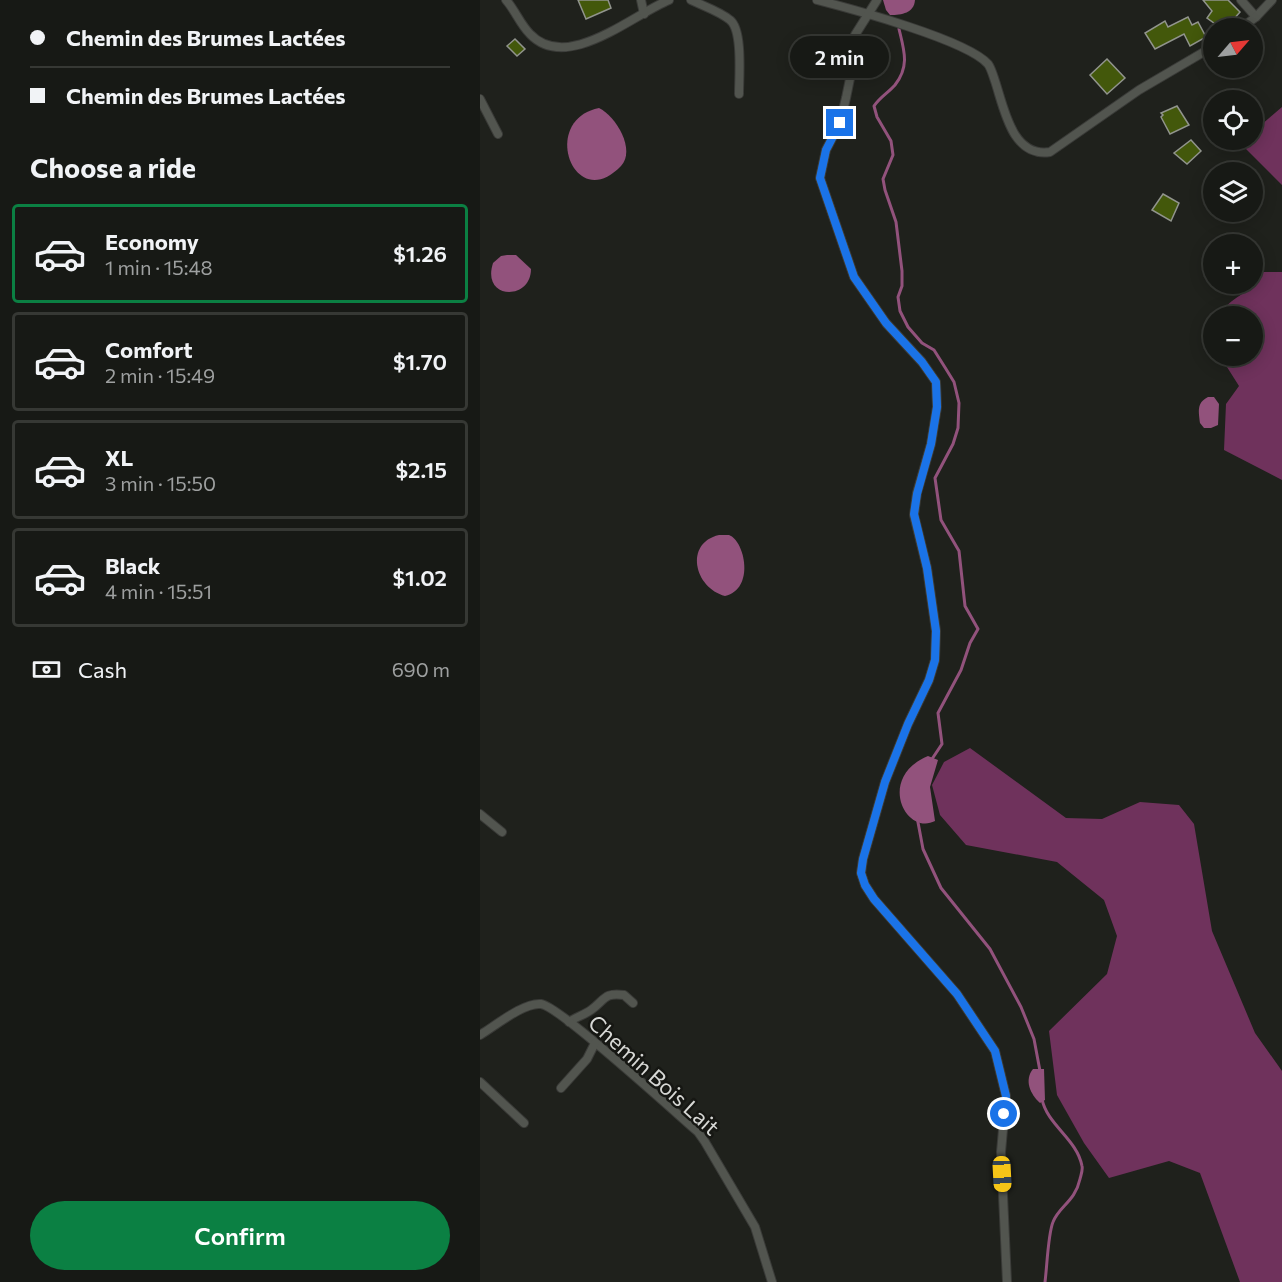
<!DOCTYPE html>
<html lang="en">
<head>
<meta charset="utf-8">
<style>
	:root { --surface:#171915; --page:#242622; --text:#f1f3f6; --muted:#9ea0a0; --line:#363834; --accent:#0b8043 }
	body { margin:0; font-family:Commissioner,sans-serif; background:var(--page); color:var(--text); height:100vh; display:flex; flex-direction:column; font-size:22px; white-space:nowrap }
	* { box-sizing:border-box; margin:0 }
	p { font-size:20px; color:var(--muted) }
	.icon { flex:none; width:33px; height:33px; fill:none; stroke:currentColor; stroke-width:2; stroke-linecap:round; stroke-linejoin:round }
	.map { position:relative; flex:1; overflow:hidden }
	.sheet { display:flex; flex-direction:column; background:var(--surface); width:480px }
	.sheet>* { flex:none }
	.hud { display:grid; align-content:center; height:132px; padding:0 30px; background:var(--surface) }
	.needle { width:39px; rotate:62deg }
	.controls { position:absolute; left:723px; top:18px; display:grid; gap:12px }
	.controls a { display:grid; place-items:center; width:60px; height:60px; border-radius:50%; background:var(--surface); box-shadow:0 3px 15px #0003,0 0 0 2px var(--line); font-size:30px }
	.end { position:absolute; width:27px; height:27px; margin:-14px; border:8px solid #1a73e8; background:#fff; box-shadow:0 0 0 3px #fff }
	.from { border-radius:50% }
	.bubble { position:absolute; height:42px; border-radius:21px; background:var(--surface); box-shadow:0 3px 15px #0003,0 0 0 2px var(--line); font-size:20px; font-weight:600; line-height:42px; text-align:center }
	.car { position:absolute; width:18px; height:36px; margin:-18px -9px; border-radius:8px; box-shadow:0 0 4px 2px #0007; background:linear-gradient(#f5c518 24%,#345 0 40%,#f5c518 0 76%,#345 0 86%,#f5c518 0) }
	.hud b { display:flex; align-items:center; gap:21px; height:57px; font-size:22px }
	.hud b+b { border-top:2px solid var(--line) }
	.hud i { width:15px; height:15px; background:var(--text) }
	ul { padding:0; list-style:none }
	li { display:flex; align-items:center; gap:18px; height:99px; margin:0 12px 9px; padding:0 18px; border:3px solid var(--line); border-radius:6px }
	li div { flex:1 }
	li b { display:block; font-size:22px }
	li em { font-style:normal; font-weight:600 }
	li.active { border-color:var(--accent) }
	li>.icon { width:54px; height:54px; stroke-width:1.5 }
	h2 { padding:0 30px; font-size:27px; line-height:72px }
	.pay { display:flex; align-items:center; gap:15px; height:66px; padding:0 30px; font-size:22px }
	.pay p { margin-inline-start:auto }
	.button { display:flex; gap:12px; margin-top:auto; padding:12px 30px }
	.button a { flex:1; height:69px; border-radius:36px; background:var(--accent); color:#fff; font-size:24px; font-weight:600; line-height:69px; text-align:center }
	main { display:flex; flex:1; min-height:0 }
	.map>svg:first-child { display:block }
	.forest { fill:#6f325c }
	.water { fill:#92527c }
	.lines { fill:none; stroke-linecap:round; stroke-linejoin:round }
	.stream { stroke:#92527c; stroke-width:3 }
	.building { fill:#43580b; stroke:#91948d; stroke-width:1.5 }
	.street-casing { stroke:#3a3b38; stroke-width:10 }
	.street { stroke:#52554f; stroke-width:8 }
	.route { stroke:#1a73e8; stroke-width:8 }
	.labels { text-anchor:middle; stroke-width:5; stroke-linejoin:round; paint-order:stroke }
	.street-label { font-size:22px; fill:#d7d8d5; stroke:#161713 }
</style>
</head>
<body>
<main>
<section class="sheet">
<div class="hud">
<b><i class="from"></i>Chemin des Brumes Lactées</b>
<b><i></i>Chemin des Brumes Lactées</b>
</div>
<h2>Choose a ride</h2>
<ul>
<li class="active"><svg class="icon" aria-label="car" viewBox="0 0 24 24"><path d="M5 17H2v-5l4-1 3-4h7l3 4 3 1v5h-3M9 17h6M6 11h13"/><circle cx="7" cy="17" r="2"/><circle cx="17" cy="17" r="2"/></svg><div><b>Economy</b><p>1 min · 15:48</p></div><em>$1.26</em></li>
<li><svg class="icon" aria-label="car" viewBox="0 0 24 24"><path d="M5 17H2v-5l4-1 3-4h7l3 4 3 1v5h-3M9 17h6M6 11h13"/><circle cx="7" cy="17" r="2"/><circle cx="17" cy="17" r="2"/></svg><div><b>Comfort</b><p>2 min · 15:49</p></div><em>$1.70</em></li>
<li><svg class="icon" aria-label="car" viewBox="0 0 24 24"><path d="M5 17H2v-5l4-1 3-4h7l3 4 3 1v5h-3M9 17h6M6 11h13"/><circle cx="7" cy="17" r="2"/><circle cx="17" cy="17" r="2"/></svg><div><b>XL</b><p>3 min · 15:50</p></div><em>$2.15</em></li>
<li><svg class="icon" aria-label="car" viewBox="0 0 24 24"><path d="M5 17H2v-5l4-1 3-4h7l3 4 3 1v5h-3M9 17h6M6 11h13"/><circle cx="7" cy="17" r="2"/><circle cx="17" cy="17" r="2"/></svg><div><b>Black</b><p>4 min · 15:51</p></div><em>$1.02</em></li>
</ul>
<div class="pay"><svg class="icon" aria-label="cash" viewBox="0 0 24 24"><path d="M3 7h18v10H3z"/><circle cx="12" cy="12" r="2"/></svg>Cash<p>690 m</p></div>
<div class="button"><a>Confirm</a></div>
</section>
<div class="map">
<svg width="802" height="1282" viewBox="0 0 802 1282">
	<rect width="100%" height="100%" fill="#1f211c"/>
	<!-- forest -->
	<g class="forest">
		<path d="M802,107V185L760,143L764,140H772L773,132Z"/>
		<path d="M775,272H802V480L744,450L746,404L759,386L740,356H772V316H741C748,297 763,299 770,284H772Z"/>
		<path d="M490,748L586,818L622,819L660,802L699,805L714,824L732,931L775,1033L802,1071V1282H760L720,1173L689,1161L629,1178L604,1143L577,1095L569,1031L627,974L637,936L624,900L577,862L486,845L460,815L452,785L464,762Z"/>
	</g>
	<!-- water -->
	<g class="water">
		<path d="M403,0H435C434,13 422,15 410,15L406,10Z"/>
		<path d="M119,108C136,116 156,150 141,166C94,215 59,120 119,108Z"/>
		<path d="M27,255H36L51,269C51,301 1,300 13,263L21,256Z"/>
		<path d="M728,397H734L739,404L738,425L731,428H724L720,423C719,412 716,403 728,397Z"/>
		<path d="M239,535C242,535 247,535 249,535C265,541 275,589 245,596C214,588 204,543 239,535Z"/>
		<path d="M448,756L458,760L450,787L455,821C426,836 396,778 448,756Z"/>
		<path d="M553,1069H564L565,1100L560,1103C550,1094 544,1080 553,1069Z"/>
	</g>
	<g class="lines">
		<!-- stream -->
		<g class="stream">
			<path d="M419,29C424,50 430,66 415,85C408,93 400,97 394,106L397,117L411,141L413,155L403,179L405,190L416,222L422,271V286L418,297L420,311L428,327L442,343L454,350L466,369L474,382L479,403L478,428L473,444L455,478L461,520L479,551L485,606L498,629L490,643L481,670L458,713L462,744L450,762"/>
			<path d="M437,817L443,849L461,888L510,949L541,1007L554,1039L560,1071"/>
			<path d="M562,1099C567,1125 597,1139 602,1166C603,1170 601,1175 600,1179C595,1202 579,1206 573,1222C568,1234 567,1267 565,1282"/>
		</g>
	</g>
	<!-- building -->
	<g class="building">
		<path d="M98,0H128L131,8L106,19Z"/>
		<path d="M723,0H748L760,12L746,28H741L727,18L732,11Z"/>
		<path d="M708,17L712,25L718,22L726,37L710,46L704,34L675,49L665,33L685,21L688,27Z"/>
		<path d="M35,39L45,49L37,56L27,46Z"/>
		<path d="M627,59L645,78L627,94L610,75Z"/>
		<path d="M697,106L709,125L690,134L681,117L683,115L681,113Z"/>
		<path d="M711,140L721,151L707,164L694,153Z"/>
		<path d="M683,194L699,203L691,221L672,210Z"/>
	</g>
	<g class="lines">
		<defs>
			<g id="street">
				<path d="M26,0C35,10 40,24 50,34C87,73 152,15 189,0"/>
				<path d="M161,0L164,14"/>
				<path d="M211,0C223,6 239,11 250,20C263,30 259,77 259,94"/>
				<path d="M337,0C372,9 487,40 508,64C511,68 513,75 515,81C524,108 532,158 570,152L659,90L734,46"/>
				<path d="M397,0L375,35L373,64L366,98L360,123L346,150L340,178L374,277L406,323L442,362L456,382L457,407L451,444L437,493L434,515L447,568L456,631L455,660L449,680L428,724L405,782L383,859L381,873L385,885L394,899L477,994L515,1051L526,1096L521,1152L527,1282"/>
				<path d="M761,0L776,17"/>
				<path d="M761,28L776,17L792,0"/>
				<path d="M0,99L18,134"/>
				<path d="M0,814L22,832"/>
				<path d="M89,1022C96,1017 104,1015 111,1010C125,1000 124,992 144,995L153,1003"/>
				<path d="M0,1035C15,1026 44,1002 61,1004C79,1006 196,1113 218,1132L225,1142L275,1227L292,1282"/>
				<path d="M0,1082L44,1123"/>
				<path d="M81,1088L107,1059L115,1043"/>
			</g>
		</defs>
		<!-- street casing -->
		<use href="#street" class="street-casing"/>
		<!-- street -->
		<use href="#street" class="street"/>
	</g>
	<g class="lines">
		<!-- route -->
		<path class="route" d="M360,123L346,150L340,178L374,277L406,323L442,362L456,382L457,407L451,444L437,494L434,514L447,568L456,631L455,660L449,680L428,724L405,782L383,859L381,873L385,885L394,899L477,994L515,1051L526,1096L524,1114"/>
	</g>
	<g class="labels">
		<!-- street labels -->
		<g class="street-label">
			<text transform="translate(174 1075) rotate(42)" y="8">Chemin Bois Lait</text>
		</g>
	</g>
</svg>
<div class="controls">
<a><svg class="needle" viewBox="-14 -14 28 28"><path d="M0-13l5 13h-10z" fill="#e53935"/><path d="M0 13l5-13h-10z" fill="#9ea0a0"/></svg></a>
<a><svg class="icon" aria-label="locate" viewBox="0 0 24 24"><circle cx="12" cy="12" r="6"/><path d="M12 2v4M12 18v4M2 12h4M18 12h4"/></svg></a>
<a><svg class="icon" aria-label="layers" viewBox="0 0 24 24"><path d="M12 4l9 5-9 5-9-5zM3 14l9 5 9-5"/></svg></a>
<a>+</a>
<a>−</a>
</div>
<i class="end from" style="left:524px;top:1114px"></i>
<i class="end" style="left:360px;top:123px"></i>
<div class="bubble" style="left:310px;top:36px;width:99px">2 min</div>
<i class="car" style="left:522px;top:1174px;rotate:177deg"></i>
</div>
</main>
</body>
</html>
